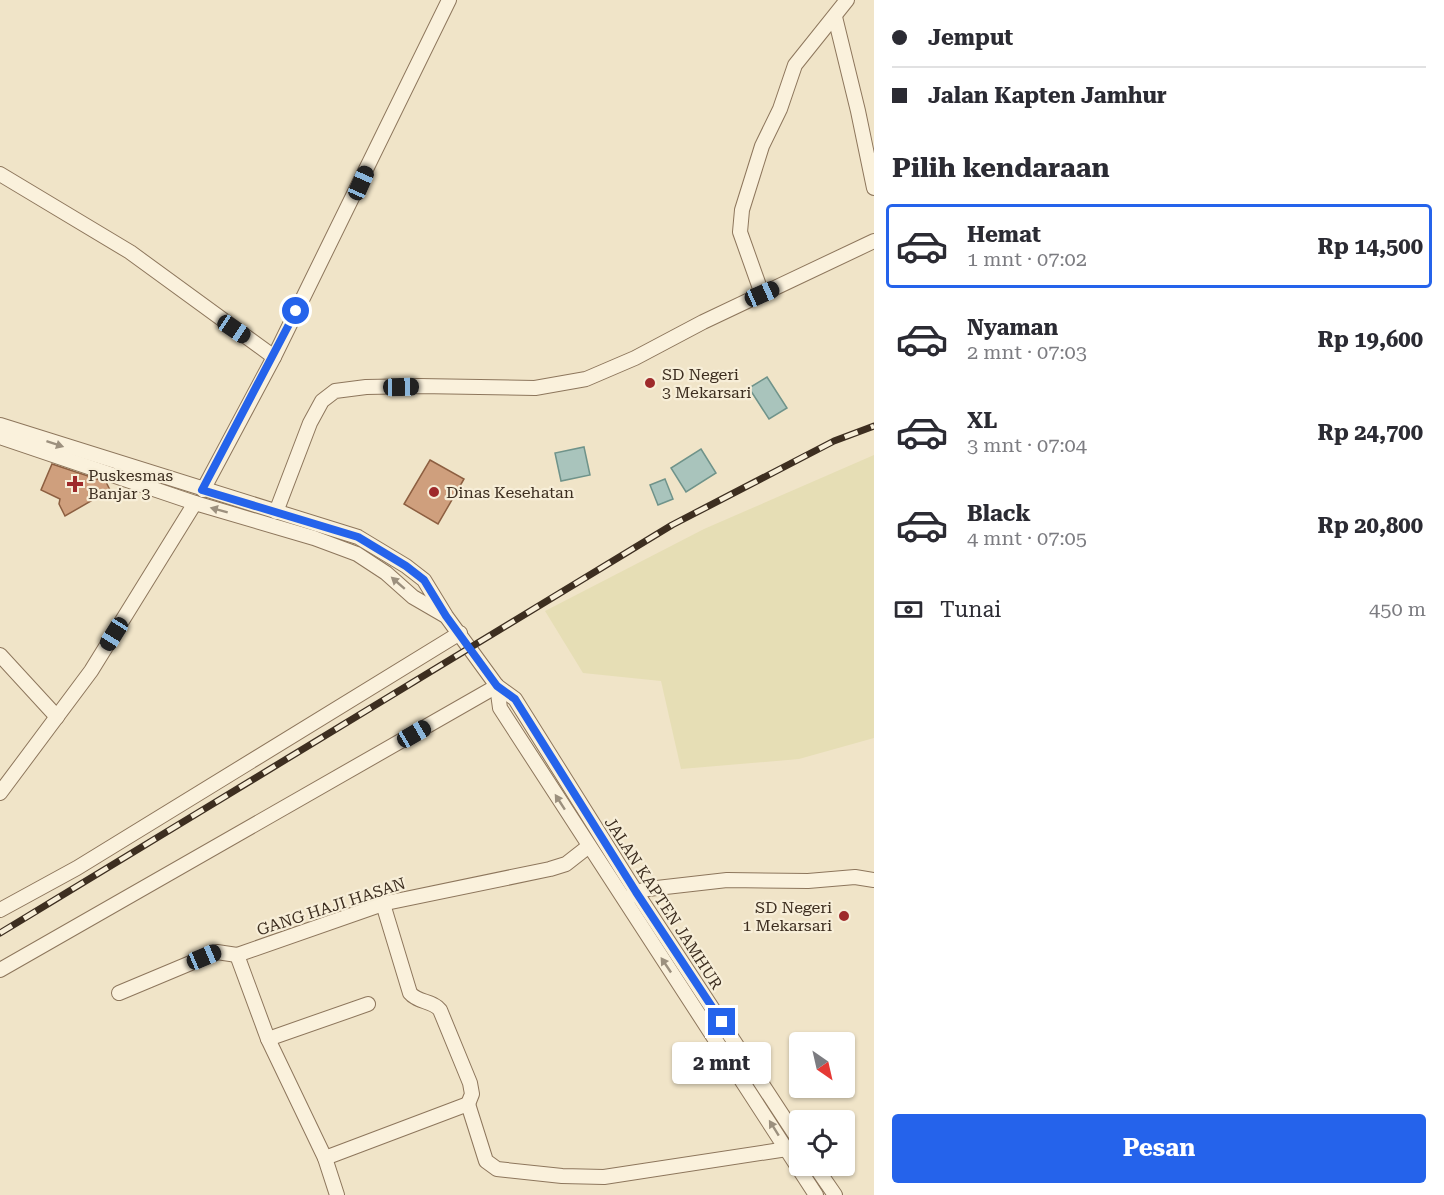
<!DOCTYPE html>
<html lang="id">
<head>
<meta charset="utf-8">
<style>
	:root { --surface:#fff; --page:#f7f7f7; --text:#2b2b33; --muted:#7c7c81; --line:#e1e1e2; --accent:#2563eb }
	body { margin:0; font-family:"Roboto Serif",serif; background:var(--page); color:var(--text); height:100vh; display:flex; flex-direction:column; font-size:22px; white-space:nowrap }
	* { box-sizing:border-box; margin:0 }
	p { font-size:20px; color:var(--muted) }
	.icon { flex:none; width:33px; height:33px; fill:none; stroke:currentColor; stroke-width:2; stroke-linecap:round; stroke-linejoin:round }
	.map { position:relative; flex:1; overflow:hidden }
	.details { display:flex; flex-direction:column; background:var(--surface); width:570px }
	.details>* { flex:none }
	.guide { display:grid; align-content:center; height:132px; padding:0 18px; background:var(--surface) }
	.needle { width:39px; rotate:146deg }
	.tools { position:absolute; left:789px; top:1032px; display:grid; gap:12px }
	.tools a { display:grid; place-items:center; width:66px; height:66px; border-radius:6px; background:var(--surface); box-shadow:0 2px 4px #0004; font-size:30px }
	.end { position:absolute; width:27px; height:27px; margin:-14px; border:8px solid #2563eb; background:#fff; box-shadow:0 0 0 3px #fff }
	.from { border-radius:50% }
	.bubble { position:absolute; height:42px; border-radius:6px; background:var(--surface); box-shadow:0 2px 4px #0004; font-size:20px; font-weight:700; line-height:42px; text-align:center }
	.car { position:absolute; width:18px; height:36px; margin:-18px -9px; border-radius:8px; box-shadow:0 0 4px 2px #0007; background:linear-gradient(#222 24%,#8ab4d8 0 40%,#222 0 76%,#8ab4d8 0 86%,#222 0) }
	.guide b { display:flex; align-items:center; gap:21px; height:57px; font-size:22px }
	.guide b+b { border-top:2px solid var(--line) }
	.guide i { width:15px; height:15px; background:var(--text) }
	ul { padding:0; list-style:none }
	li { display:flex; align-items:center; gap:18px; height:84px; margin:0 12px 9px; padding:0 6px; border:3px solid transparent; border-radius:6px }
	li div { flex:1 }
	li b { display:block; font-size:22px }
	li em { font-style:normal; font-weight:700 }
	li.active { border-color:var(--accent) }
	li>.icon { width:54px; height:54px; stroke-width:1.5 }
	h2 { padding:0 18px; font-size:27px; line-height:72px }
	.pay { display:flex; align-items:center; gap:15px; height:66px; padding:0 18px; font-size:22px }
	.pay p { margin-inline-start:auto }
	.action { display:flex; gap:12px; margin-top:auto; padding:12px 18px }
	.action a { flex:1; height:69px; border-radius:6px; background:var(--accent); color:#fff; font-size:24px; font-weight:700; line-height:69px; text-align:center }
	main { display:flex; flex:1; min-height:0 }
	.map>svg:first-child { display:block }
	.farmland { fill:#e6deb5 }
	.water { fill:#a9c4bc; stroke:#6f938a; stroke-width:1.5 }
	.building { fill:#cf9f7d; stroke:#8d5f41; stroke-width:1.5 }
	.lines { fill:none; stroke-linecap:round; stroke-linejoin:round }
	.minor-casing { stroke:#8d765c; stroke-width:16 }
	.minor { stroke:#faf1dc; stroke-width:14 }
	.rail-casing { stroke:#3d2e20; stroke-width:7 }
	.rail { stroke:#f7eed8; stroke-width:4.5; stroke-dasharray:14; stroke-linecap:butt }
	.oneway { fill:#9c907e }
	.route { stroke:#2563eb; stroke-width:8 }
	.poi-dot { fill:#9e2a2b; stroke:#f7eed8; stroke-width:2 }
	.labels { text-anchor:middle; stroke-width:4.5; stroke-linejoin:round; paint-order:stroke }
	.poi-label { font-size:16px; fill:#3d2e20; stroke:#f7eed8; text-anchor:start }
	.street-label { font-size:16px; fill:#3d2e20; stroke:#f7eed8 }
</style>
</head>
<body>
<main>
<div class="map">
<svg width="874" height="1195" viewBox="0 0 874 1195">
	<rect width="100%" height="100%" fill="#f0e4c8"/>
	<!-- farmland -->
	<path class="farmland" d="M874,455V738L799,759L681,769L661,681L583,673L545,611L704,529Z"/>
	<!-- water -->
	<g class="water">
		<path d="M767,377L787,408L769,419L749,388Z"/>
		<path d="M584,447L590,475L561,481L555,453Z"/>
		<path d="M701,449L716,473L686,492L671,468Z"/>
		<path d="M665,479L673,499L658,505L650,485Z"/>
	</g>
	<!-- building -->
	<g class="building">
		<path d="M430,460L464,479L438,524L404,504Z"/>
		<path d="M52,464L106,482L110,490L65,516L59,504L60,499L41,490Z"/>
	</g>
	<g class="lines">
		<defs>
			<g id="minor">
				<path d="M835,17L858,111L874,188"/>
				<path d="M0,174L130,252L274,357"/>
				<path d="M762,294L740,232L742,210L762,146L780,109L795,65L847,0"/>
				<path d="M0,425L358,537L406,566L424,580L446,616L497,686L515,699L636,892L800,1142"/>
				<path d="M0,437L195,503L314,538L357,554L386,573L413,597L444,615"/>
				<path d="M203,490L274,357L449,0"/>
				<path d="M276,512L310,423L322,401L335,391L366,387L419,386L535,388L586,379L635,358L703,322L874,241"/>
				<path d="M0,655L57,717"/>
				<path d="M497,686L500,708L816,1195"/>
				<path d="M0,793L91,671L195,503"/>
				<path d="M630,897L636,892L648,889L727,880L808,881L855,877L874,880"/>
				<path d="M383,904L410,993C418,1003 432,1000 440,1010L470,1083L472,1094L468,1104"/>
				<path d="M0,910L77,868L460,633"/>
				<path d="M0,970L497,686"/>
				<path d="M119,993L217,952L237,955"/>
				<path d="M268,1039L368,1004"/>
				<path d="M325,1158L468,1104L486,1161L497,1169L562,1176L604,1177L787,1149"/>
				<path d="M815,1166L835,1195"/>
				<path d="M337,1195L325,1158L268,1039L237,955L386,903L550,869L566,864L589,846"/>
			</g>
		</defs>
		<!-- minor casing -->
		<use href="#minor" class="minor-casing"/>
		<!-- minor -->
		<use href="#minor" class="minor"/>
		<defs>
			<path id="rail" d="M0,933L672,525L834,441L874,426"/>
		</defs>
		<!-- rail casing -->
		<use href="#rail" class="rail-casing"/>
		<!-- rail -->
		<use href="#rail" class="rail"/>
	</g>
	<!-- one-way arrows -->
	<defs><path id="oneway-solid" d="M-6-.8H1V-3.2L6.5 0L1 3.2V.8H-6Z" transform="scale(1.5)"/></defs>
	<g class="oneway">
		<use href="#oneway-solid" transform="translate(55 444) rotate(18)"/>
		<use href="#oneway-solid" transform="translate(219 510) rotate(-165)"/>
		<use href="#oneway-solid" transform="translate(398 583) rotate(-139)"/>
		<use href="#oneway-solid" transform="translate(560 802) rotate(-123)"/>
		<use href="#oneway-solid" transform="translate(666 965) rotate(-124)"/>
		<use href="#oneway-solid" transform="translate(774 1128) rotate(-122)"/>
	</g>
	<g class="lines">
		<!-- route -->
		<path class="route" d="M296,311L202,490L358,537L406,566L424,580L446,616L497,686L515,699L636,892L722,1022"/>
	</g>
	<!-- markers -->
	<g class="poi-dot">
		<circle cx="650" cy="383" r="6"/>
		<path d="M72 475h6v6h6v6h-6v6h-6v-6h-6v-6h6z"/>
		<circle cx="434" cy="492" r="6"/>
		<circle cx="844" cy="916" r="6"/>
	</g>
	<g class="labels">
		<!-- poi labels -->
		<g class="poi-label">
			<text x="662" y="380">SD Negeri<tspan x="662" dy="18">3 Mekarsari</tspan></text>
			<text x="88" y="481">Puskesmas<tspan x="88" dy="18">Banjar 3</tspan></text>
			<text x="446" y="498">Dinas Kesehatan</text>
			<text x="832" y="913" text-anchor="end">SD Negeri<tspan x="832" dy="18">1 Mekarsari</tspan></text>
		</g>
		<!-- street labels -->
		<g class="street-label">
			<text transform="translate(664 903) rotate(57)" y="6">JALAN KAPTEN JAMHUR</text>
			<text transform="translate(331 906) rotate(-18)" y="6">GANG HAJI HASAN</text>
		</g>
	</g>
</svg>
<div class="tools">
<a><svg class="needle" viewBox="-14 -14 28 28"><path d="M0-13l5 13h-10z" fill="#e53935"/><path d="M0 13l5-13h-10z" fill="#7c7c81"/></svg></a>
<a><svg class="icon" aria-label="locate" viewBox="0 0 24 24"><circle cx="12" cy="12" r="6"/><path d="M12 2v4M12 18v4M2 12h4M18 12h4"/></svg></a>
</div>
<i class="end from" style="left:296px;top:311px"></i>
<i class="end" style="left:722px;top:1022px"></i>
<div class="bubble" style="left:672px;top:1042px;width:99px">2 mnt</div>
<i class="car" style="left:361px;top:183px;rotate:24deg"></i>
<i class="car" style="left:762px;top:294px;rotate:66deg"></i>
<i class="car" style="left:234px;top:329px;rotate:124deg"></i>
<i class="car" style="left:401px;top:387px;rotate:89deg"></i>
<i class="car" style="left:114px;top:634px;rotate:212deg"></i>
<i class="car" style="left:414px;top:734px;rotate:60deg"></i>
<i class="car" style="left:204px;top:957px;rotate:67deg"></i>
</div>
<section class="details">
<div class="guide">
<b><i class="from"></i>Jemput</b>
<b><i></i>Jalan Kapten Jamhur</b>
</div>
<h2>Pilih kendaraan</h2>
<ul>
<li class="active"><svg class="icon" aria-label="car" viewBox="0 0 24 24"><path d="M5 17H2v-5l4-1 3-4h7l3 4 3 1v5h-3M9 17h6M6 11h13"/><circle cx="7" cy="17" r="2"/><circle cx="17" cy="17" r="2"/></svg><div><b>Hemat</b><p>1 mnt · 07:02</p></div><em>Rp 14,500</em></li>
<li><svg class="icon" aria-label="car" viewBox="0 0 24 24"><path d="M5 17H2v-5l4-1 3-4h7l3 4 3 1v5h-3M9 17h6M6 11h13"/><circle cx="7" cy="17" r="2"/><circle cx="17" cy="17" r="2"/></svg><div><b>Nyaman</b><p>2 mnt · 07:03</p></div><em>Rp 19,600</em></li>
<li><svg class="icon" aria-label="car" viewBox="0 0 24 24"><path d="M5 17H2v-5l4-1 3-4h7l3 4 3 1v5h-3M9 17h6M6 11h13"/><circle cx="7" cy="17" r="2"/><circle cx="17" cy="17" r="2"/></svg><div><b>XL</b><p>3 mnt · 07:04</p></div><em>Rp 24,700</em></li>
<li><svg class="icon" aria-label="car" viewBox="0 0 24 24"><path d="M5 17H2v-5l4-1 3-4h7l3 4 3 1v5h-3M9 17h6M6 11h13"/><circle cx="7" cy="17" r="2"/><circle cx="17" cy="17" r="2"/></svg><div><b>Black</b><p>4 mnt · 07:05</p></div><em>Rp 20,800</em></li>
</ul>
<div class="pay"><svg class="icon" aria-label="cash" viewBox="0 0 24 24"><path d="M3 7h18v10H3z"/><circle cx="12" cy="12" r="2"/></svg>Tunai<p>450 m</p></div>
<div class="action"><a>Pesan</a></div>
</section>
</main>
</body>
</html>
